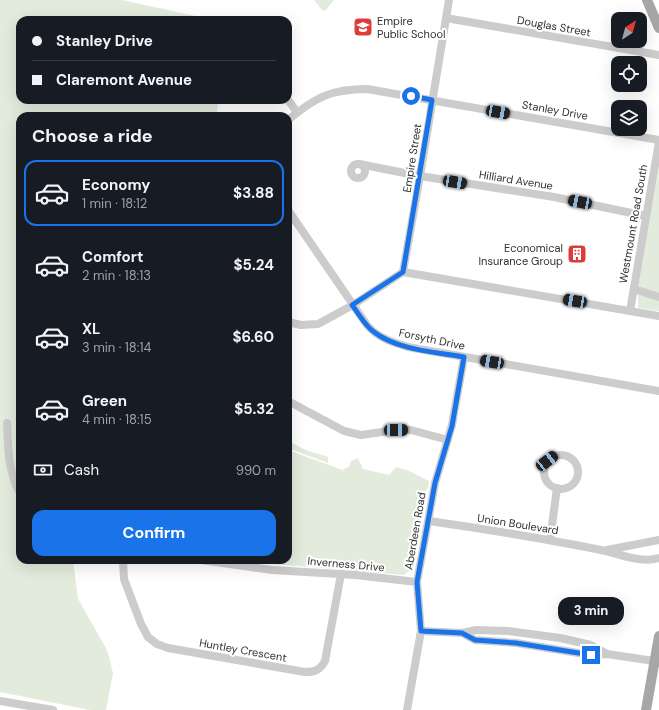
<!DOCTYPE html>
<html lang="en">
<head>
<meta charset="utf-8">
<style>
	:root { --surface:#171b24; --page:#242831; --text:#f1f3f6; --muted:#9ea1a6; --line:#363941; --accent:#1a73e8 }
	body { margin:0; font-family:"DM Sans",sans-serif; background:var(--page); color:var(--text); height:100vh; display:flex; flex-direction:column; font-size:15px; white-space:nowrap }
	* { box-sizing:border-box; margin:0 }
	p { font-size:13px; color:var(--muted) }
	.icon { flex:none; width:22px; height:22px; fill:none; stroke:currentColor; stroke-width:2; stroke-linecap:round; stroke-linejoin:round }
	.map { position:relative; flex:1; overflow:hidden }
	.drawer { position:absolute; left:16px; top:112px; width:276px; height:452px; display:flex; flex-direction:column; background:var(--surface); border-radius:12px; box-shadow:0 4px 16px #0002 }
	.drawer>* { flex:none }
	.top-card { position:absolute; left:16px; top:16px; width:276px; height:88px; border-radius:12px; box-shadow:0 4px 16px #0002; display:grid; align-content:center; height:88px; padding:0 16px; background:var(--surface) }
	.needle { width:26px; rotate:36deg }
	.tools { position:absolute; left:611px; top:12px; display:grid; gap:8px }
	.tools a { display:grid; place-items:center; width:36px; height:36px; border-radius:8px; background:var(--surface); box-shadow:0 4px 16px #0002; font-size:20px }
	.end { position:absolute; width:18px; height:18px; margin:-9px; border:5px solid #1a73e8; background:#fff; box-shadow:0 0 0 2px #fff }
	.from { border-radius:50% }
	.bubble { position:absolute; height:28px; border-radius:12px; background:var(--surface); box-shadow:0 4px 16px #0002; font-size:13px; font-weight:700; line-height:28px; text-align:center }
	.car { position:absolute; width:12px; height:24px; margin:-12px -6px; border-radius:5px; box-shadow:0 0 3px 1px #0007; background:linear-gradient(#222 24%,#8ab4d8 0 40%,#222 0 76%,#8ab4d8 0 86%,#222 0) }
	.top-card b { display:flex; align-items:center; gap:14px; height:38px; font-size:15px }
	.top-card b+b { border-top:1px solid var(--line) }
	.top-card i { width:10px; height:10px; background:var(--text) }
	ul { padding:0; list-style:none }
	li { display:flex; align-items:center; gap:12px; height:66px; margin:0 8px 6px; padding:0 8px; border:2px solid transparent; border-radius:12px }
	li div { flex:1 }
	li b { display:block; font-size:15px }
	li em { font-style:normal; font-weight:700 }
	li.current { border-color:var(--accent) }
	li>.icon { width:36px; height:36px; stroke-width:1.5 }
	h2 { padding:0 16px; font-size:18px; line-height:48px }
	.pay { display:flex; align-items:center; gap:10px; height:44px; padding:0 16px; font-size:15px }
	.pay p { margin-inline-start:auto }
	.primary-button { display:flex; gap:8px; margin-top:auto; padding:8px 16px }
	.primary-button a { flex:1; height:46px; border-radius:12px; background:var(--accent); color:#fff; font-size:16px; font-weight:700; line-height:46px; text-align:center }
	.map>svg:first-child { display:block }
	.green { fill:#e3ebdd }
	.lines { fill:none; stroke-linecap:round; stroke-linejoin:round }
	.minor { stroke:#ccc; stroke-width:8 }
	.major { stroke:#a7a7a7; stroke-width:10 }
	.route { stroke:#1a73e8; stroke-width:5 }
	.labels { text-anchor:middle; stroke-width:4; stroke-linejoin:round; paint-order:stroke }
	.poi-label { font-size:11px; fill:#2f2f2f; stroke:#fff; text-anchor:start }
	.street-label { font-size:11px; fill:#2f2f2f; stroke:#fff }
</style>
</head>
<body>
<div class="map">
<svg width="659" height="710" viewBox="0 0 659 710">
	<rect width="100%" height="100%" fill="#fff"/>
	<!-- green -->
	<g class="green">
		<path d="M0,0H122L214,20H20V100H219L216,116H20V560H73L78,599L107,650L113,673L106,710H90L0,692Z"/>
		<path d="M314,0H334L325,11L322,10Z"/>
		<path d="M659,168V311L638,308V283Z"/>
		<path d="M288,441L306,450L328,457V463L288,448Z"/>
		<path d="M288,450L345,471L343,469L349,467L351,461L358,458L363,469L389,475L396,467L407,470L429,481L428,489L426,490L414,567L404,575L273,564L246,560H288Z"/>
	</g>
	<g class="lines">
		<!-- minor -->
		<g class="minor">
			<path d="M446,18L659,55"/>
			<path d="M288,100L297,112"/>
			<path d="M288,120C316,97 331,89 367,89L659,140"/>
			<path d="M359,164L420,176L554,197L646,216"/>
			<circle cx="358" cy="171" r="7"/>
			<path d="M288,210L367,325C378,338 392,342 408,347L659,391"/>
			<path d="M403,272L420,176L449,0"/>
			<path d="M403,272L659,316"/>
			<path d="M634,289L659,297"/>
			<path d="M630,311L659,142"/>
			<path d="M288,322L301,325L318,324L353,305L403,272"/>
			<path d="M288,401L344,431L361,435L396,430H411L448,440"/>
			<path d="M7,423C8,446 8,473 20,493"/>
			<circle cx="561" cy="472" r="17"/>
			<path d="M429,521C485,529 540,538 596,549C616,552 639,564 659,558"/>
			<path d="M550,540L557,488"/>
			<path d="M607,550L659,540"/>
			<path d="M123,560L124,579L141,624L148,637L157,644L168,648L305,672C315,672 320,670 325,661L341,574"/>
			<path d="M201,560L272,570L355,575L417,582"/>
			<path d="M421,631L462,633L476,630L508,631L560,638L591,645L607,654"/>
			<path d="M462,633L475,640L516,643L591,655L607,654L654,661L659,663"/>
			<path d="M0,701L53,710"/>
			<path d="M407,710L421,631L417,582L435,483L452,425L464,357"/>
		</g>
		<!-- major -->
		<g class="major">
			<path d="M647,0L659,28"/>
			<path d="M646,710L659,636"/>
		</g>
	</g>
	<g class="lines">
		<!-- route -->
		<path class="route" d="M411,96L432,100L403,272L352,305C359,314 365,326 374,332C397,350 436,352 464,357L452,426L435,483L417,582L421,631L462,633L475,640L516,643L591,655"/>
	</g>
	<!-- icons -->
	<defs>
		<symbol id="school-square" viewBox="-11 -11 22 22"><rect x="-9" y="-9" width="18" height="18" rx="4" fill="#dd3d39" stroke="#fff"/><path d="M0-5L7-2L0 1L-7-2ZM-4 1L0 2.5L4 1V4Q0 6-4 4Z" fill="#fff"/></symbol>
		<symbol id="building-square" viewBox="-11 -11 22 22"><rect x="-9" y="-9" width="18" height="18" rx="4" fill="#dd3d39" stroke="#fff"/><path d="M-4-6H4V6H1V3H-1V6H-4ZM-2.5-4.3h1.7v1.8h-1.7ZM.8-4.3h1.7v1.8H.8ZM-2.5-1h1.7V.8h-1.7ZM.8-1h1.7V.8H.8Z" fill="#fff"/></symbol>
	</defs>
	<g fill-rule="evenodd">
		<use href="#school-square" x="352" y="16" width="22" height="22"/>
		<use href="#building-square" x="566" y="243" width="22" height="22"/>
	</g>
	<g class="labels">
		<!-- poi labels -->
		<g class="poi-label">
			<text x="377" y="25">Empire<tspan x="377" dy="13">Public School</tspan></text>
			<text x="563" y="252" text-anchor="end">Economical<tspan x="563" dy="13">Insurance Group</tspan></text>
		</g>
		<!-- street labels -->
		<g class="street-label">
			<text transform="translate(554 26) rotate(10)" y="4">Douglas Street</text>
			<text transform="translate(555 110) rotate(10)" y="4">Stanley Drive</text>
			<text transform="translate(412 158) rotate(-81)" y="4">Empire Street</text>
			<text transform="translate(516 180) rotate(9)" y="4">Hilliard Avenue</text>
			<text transform="translate(633 224) rotate(-80)" y="4">Westmount Road South</text>
			<text transform="translate(432 339) rotate(12)" y="4">Forsyth Drive</text>
			<text transform="translate(518 524) rotate(9)" y="4">Union Boulevard</text>
			<text transform="translate(415 531) rotate(-80)" y="4">Aberdeen Road</text>
			<text transform="translate(346 564) rotate(5)" y="4">Inverness Drive</text>
			<text transform="translate(243 650) rotate(10)" y="4">Huntley Crescent</text>
		</g>
	</g>
</svg>
<div class="tools">
<a><svg class="needle" viewBox="-14 -14 28 28"><path d="M0-13l5 13h-10z" fill="#e53935"/><path d="M0 13l5-13h-10z" fill="#9ea1a6"/></svg></a>
<a><svg class="icon" aria-label="locate" viewBox="0 0 24 24"><circle cx="12" cy="12" r="6"/><path d="M12 2v4M12 18v4M2 12h4M18 12h4"/></svg></a>
<a><svg class="icon" aria-label="layers" viewBox="0 0 24 24"><path d="M12 4l9 5-9 5-9-5zM3 14l9 5 9-5"/></svg></a>
</div>
<i class="end from" style="left:411px;top:96px"></i>
<i class="end" style="left:591px;top:655px"></i>
<div class="bubble" style="left:558px;top:597px;width:66px">3 min</div>
<i class="car" style="left:498px;top:112px;rotate:100deg"></i>
<i class="car" style="left:455px;top:182px;rotate:99deg"></i>
<i class="car" style="left:580px;top:202px;rotate:281deg"></i>
<i class="car" style="left:575px;top:301px;rotate:280deg"></i>
<i class="car" style="left:492px;top:362px;rotate:280deg"></i>
<i class="car" style="left:396px;top:430px;rotate:89deg"></i>
<i class="car" style="left:547px;top:461px;rotate:52deg"></i>
<div class="top-card">
<b><i class="from"></i>Stanley Drive</b>
<b><i></i>Claremont Avenue</b>
</div>
<section class="drawer">
<h2>Choose a ride</h2>
<ul>
<li class="current"><svg class="icon" aria-label="car" viewBox="0 0 24 24"><path d="M5 17H2v-5l4-1 3-4h7l3 4 3 1v5h-3M9 17h6M6 11h13"/><circle cx="7" cy="17" r="2"/><circle cx="17" cy="17" r="2"/></svg><div><b>Economy</b><p>1 min · 18:12</p></div><em>$3.88</em></li>
<li><svg class="icon" aria-label="car" viewBox="0 0 24 24"><path d="M5 17H2v-5l4-1 3-4h7l3 4 3 1v5h-3M9 17h6M6 11h13"/><circle cx="7" cy="17" r="2"/><circle cx="17" cy="17" r="2"/></svg><div><b>Comfort</b><p>2 min · 18:13</p></div><em>$5.24</em></li>
<li><svg class="icon" aria-label="car" viewBox="0 0 24 24"><path d="M5 17H2v-5l4-1 3-4h7l3 4 3 1v5h-3M9 17h6M6 11h13"/><circle cx="7" cy="17" r="2"/><circle cx="17" cy="17" r="2"/></svg><div><b>XL</b><p>3 min · 18:14</p></div><em>$6.60</em></li>
<li><svg class="icon" aria-label="car" viewBox="0 0 24 24"><path d="M5 17H2v-5l4-1 3-4h7l3 4 3 1v5h-3M9 17h6M6 11h13"/><circle cx="7" cy="17" r="2"/><circle cx="17" cy="17" r="2"/></svg><div><b>Green</b><p>4 min · 18:15</p></div><em>$5.32</em></li>
</ul>
<div class="pay"><svg class="icon" aria-label="cash" viewBox="0 0 24 24"><path d="M3 7h18v10H3z"/><circle cx="12" cy="12" r="2"/></svg>Cash<p>990 m</p></div>
<div class="primary-button"><a>Confirm</a></div>
</section>
</div>
</body>
</html>
